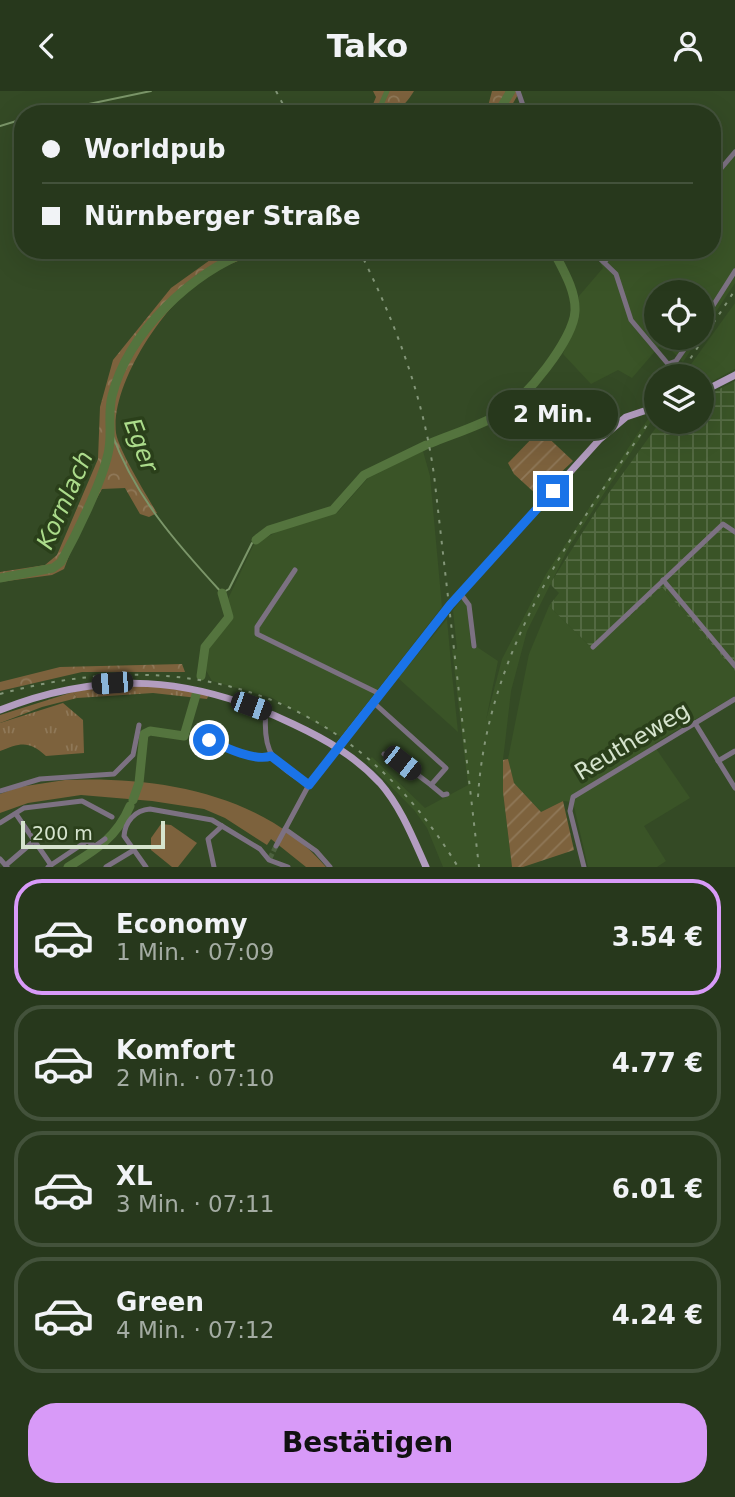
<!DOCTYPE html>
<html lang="de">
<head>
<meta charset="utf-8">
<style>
	:root { --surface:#27381c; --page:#334329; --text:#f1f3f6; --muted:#a4aca3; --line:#43523b; --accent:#d89af8 }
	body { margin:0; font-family:"DejaVu Sans",sans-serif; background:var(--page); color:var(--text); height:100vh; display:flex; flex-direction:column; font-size:26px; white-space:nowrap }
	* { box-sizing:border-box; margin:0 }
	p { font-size:23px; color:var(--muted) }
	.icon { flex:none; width:38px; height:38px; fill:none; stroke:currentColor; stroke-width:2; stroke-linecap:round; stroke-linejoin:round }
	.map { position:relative; height:776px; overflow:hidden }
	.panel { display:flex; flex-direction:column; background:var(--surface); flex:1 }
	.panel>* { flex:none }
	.top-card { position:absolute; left:14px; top:14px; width:707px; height:154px; border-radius:28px; box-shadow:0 7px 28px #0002,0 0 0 2px var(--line); display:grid; align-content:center; height:154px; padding:0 28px; background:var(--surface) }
	.fabs { position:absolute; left:644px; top:189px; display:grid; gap:14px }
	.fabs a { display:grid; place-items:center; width:70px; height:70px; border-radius:50%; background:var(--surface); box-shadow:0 7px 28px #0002,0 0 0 2px var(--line); font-size:35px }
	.scale { position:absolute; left:21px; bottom:18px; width:144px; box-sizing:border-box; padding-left:7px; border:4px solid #d6e4ce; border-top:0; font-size:19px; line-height:24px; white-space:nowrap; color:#d6e4ce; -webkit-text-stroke:5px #2a3f1a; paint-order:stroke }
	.end { position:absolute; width:32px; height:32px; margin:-16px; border:9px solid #1a73e8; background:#fff; box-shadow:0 0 0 4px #fff }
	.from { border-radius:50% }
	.bubble { position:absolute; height:49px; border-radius:24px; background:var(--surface); box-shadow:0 7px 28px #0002,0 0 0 2px var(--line); font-size:23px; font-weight:700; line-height:49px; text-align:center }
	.car { position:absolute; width:21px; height:42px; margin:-21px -10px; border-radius:9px; box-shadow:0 0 5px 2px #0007; background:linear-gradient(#222 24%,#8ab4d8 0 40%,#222 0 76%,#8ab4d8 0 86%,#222 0) }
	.top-card b { display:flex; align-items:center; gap:24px; height:66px; font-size:26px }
	.top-card b+b { border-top:2px solid var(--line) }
	.top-card i { width:18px; height:18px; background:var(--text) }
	ul { padding:12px 0 0; list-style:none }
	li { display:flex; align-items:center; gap:21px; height:116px; margin:0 14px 10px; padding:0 14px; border:4px solid var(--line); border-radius:28px }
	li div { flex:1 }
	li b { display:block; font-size:26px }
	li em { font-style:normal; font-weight:700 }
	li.selected { border-color:var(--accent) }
	li>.icon { width:63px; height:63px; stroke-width:1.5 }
	.action { display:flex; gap:14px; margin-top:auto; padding:14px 28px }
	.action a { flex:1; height:80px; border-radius:28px; background:var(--accent); color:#111; font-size:28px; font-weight:700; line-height:80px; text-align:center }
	header { display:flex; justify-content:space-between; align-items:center; height:91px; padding:0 28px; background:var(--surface); font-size:32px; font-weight:700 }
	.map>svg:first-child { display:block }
	.built { fill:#3a5427 }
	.industrial { fill:url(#industrial-grid) }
	.grass { fill:url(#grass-tufts) }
	.forest { fill:url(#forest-crowns) }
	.park { fill:#7d623d }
	.garden { fill:url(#garden-furrows) }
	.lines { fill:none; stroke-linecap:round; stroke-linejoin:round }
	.stream { stroke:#7b9669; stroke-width:2 }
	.canal { stroke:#54743e; stroke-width:5 }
	.river { stroke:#54743e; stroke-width:9 }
	.minor-tunnel { stroke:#4c613e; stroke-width:5; stroke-dasharray:5 2.5; stroke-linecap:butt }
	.minor { stroke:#7c7182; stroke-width:5 }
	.major { stroke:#b39dc0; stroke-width:7 }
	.rail { stroke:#839678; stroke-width:2; stroke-dasharray:3.5 7; stroke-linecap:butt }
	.route { stroke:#1a73e8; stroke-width:9 }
	.labels { text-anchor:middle; stroke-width:7; stroke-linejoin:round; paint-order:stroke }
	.street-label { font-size:23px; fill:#d6e4ce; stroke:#2a3f1a }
	.water-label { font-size:24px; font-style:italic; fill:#abdb8a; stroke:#2a3f1a }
</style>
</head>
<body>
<header><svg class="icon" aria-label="back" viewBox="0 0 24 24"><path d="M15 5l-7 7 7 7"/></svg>Tako<svg class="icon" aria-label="person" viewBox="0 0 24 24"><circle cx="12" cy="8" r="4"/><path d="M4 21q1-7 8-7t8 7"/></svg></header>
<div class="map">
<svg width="735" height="776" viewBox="0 0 735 776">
	<defs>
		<pattern id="industrial-grid" width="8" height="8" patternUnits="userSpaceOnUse" patternTransform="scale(1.75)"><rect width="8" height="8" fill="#3a5427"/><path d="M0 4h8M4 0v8" fill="none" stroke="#566c45"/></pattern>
		<pattern id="grass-tufts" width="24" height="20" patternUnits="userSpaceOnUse" patternTransform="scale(1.75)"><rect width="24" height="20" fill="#7d623d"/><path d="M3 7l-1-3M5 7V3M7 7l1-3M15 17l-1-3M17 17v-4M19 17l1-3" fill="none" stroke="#8f7858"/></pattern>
		<pattern id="forest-crowns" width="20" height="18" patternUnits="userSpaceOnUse" patternTransform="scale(1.75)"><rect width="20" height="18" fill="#7d623d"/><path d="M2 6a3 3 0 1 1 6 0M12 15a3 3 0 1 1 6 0" fill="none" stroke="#8f7858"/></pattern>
		<pattern id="garden-furrows" width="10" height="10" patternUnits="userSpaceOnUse" patternTransform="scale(1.75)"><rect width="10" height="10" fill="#7d623d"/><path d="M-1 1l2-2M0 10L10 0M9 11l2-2" fill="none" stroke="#8f7858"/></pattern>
	</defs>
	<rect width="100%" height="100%" fill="#344a25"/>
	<!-- built -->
	<g class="built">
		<path d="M735,61V192L702,242V201H656V247H699L683,271L663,251L632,287L618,279L591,293L563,263L577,221L579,205L603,177L593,159H712V84Z"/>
		<path d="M735,212V278L702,296V285L684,283Z"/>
		<path d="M656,323L569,456L527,540L511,600L503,669V701L512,776H443L427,737L414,719L367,671L372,666L425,717L468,694L452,559L457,558L453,519L462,508L467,514L471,556H477L498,570L486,629L502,568L546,483L638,342L651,324Z"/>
		<path d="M423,360L430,385L442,516L341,646L272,607L212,590L203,574L207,555L232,525L227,510L254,453L284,437L338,421L368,387Z"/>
		<path d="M662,496L735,580V605L655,652L657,659L690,707L644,735L666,770L657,776H588L573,711L563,710L541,721L514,692L510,681L508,668L529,563L549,515L593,558Z"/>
		<path d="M447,528L452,583L458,641L398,587Z"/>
	</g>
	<!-- industrial -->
	<path class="industrial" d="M735,290V580L662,496L593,558L549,515L559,502L550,493L598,417L660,331H702V307Z"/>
	<!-- grass -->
	<g class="grass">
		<path d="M114,594H146L209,603L207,608L153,602L77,607L73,601Z"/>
		<path d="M63,612L83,629L84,662L46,665C29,649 20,652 0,660V632Z"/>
	</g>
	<!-- forest -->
	<g class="forest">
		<path d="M373,0H414C402,20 393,23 369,23L376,6Z"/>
		<path d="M492,0H520L512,14L514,23H486Z"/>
		<path d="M224,159H265C247,167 228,173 211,182C168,206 110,292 116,342C119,360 147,405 157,422L149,426L140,423L125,397L102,398L78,441L64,478L52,484L0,491V481L45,474L57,464L98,368L100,316L113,269L171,197Z"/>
		<path d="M182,573L185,581H82L0,600V591L60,576Z"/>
		<path d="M73,601L77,607L42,616L0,632V624Z"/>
	</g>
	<!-- park -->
	<g class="park">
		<path d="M65,689C157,685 263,702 326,776H306L271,748L267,754L225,727L204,718L152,710L81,704L28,712L0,722V703L19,696Z"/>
		<path d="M161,733L171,734L197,752L178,776H172L151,759V747Z"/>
	</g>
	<!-- garden -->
	<g class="garden">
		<path d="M540,339L573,370L537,404L514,383L508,372Z"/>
		<path d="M508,668L514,692L541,721L563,710L574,759L523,776H512L503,701V669Z"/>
	</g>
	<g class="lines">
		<!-- stream -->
		<g class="stream">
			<path d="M41,23L151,0"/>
			<path d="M0,35L23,28"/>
			<path d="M112,343C135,406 177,453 222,502L229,498L252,452"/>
			<path d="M73,773L81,765L84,766"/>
		</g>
		<!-- canal -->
		<g class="canal">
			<path d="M508,0L510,2"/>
			<path d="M377,23L387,0"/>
		</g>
		<!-- river -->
		<g class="river">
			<path d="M497,23L511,0"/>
			<path d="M431,352C453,343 479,335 500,323C525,309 574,248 575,220C576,199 562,177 553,159"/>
			<path d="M256,449L269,439L333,419L364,384L426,354"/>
			<path d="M0,487L53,477L61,471C76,444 101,393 108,363C113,343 107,325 112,305C128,241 192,181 252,159"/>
			<path d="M201,585L205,556L229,526L222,502"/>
			<path d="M133,709L139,692L144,643L150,640L184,645L196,604"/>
			<path d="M68,776C96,759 117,746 130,715"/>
		</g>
		<!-- minor-tunnel -->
		<path class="minor-tunnel" d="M270,767L276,755"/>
		<!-- minor -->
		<g class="minor">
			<path d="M518,0L526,23"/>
			<path d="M712,88L735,61"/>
			<path d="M591,159L616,183L631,229L668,273L664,285"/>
			<path d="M604,171L616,159"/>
			<path d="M702,232L735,180"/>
			<path d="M668,273L676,270L692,247"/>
			<path d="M647,318V307L656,297"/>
			<path d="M295,479L257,536V543L380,603"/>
			<path d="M663,489L735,575"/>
			<path d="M460,502L469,514L474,555"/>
			<path d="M593,556L723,433L735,441"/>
			<path d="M374,612L446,677L431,694L402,672L384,663"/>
			<path d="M266,620C262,662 273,673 309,694"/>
			<path d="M695,632L735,697"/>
			<path d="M196,644C213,651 254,671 271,665"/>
			<path d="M718,670L735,660"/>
			<path d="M431,694L443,704L447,703"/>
			<path d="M0,700L40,688L114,683L133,664L139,634"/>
			<path d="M16,723L51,774"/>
			<path d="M0,732L24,717L82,710L112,726"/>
			<path d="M285,738L316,760L330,776"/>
			<path d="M276,755L312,688L338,656"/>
			<path d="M0,768L7,776"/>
			<path d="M6,774L34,750"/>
			<path d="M48,776L87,750L95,755L105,748"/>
			<path d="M106,776L134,759"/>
			<path d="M146,776L124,745C125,731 135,719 150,718L212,729L260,758L269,769L288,776"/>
			<path d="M214,776L208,748L222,735"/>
			<path d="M584,776L570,720L573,706L735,608"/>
		</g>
		<!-- major -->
		<g class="major">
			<path d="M702,301L735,284"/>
			<path d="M0,619C103,578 193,585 293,633C325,648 355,665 380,692C401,716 413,747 426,776"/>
			<path d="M338,656L450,514L600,348L626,326L656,316"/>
		</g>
		<!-- rail -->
		<g class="rail">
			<path d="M276,0L288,23"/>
			<path d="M359,159C395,230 423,305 434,384L479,776"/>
			<path d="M679,285L735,199"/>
			<path d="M0,603C190,551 354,603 458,776"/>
			<path d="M478,706C487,558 575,438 656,321"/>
		</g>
	</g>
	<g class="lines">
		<!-- route -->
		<path class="route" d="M209,649C224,656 255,671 271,665L309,694L450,514L553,400"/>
	</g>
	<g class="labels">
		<!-- street labels -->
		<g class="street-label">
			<text transform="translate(632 650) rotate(-31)" y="8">Reutheweg</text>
		</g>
		<!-- water labels -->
		<g class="water-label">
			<text transform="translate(141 354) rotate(69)" y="8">Eger</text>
			<text transform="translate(65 409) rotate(-66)" y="8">Kornlach</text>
		</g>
	</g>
</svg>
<div class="fabs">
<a><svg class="icon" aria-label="locate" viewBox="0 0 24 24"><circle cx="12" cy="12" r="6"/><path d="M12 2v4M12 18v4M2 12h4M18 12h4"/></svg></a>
<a><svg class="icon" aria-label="layers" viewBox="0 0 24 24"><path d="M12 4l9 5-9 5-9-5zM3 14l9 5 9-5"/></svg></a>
</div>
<div class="scale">200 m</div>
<i class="end from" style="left:209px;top:649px"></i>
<i class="end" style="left:553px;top:400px"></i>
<div class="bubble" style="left:488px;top:299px;width:130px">2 Min.</div>
<i class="car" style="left:112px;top:592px;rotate:265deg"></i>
<i class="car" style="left:251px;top:615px;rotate:110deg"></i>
<i class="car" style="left:402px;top:672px;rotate:128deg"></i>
<div class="top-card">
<b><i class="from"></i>Worldpub</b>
<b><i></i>Nürnberger Straße</b>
</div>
</div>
<section class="panel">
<ul>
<li class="selected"><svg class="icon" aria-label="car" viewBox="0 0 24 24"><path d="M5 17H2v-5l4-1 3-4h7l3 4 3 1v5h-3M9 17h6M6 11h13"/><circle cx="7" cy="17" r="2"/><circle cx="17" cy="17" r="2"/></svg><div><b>Economy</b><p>1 Min. · 07:09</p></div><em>3.54 €</em></li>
<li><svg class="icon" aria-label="car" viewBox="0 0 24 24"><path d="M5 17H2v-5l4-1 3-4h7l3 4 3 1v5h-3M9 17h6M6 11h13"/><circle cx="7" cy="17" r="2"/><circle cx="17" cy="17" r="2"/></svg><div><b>Komfort</b><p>2 Min. · 07:10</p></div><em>4.77 €</em></li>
<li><svg class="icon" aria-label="car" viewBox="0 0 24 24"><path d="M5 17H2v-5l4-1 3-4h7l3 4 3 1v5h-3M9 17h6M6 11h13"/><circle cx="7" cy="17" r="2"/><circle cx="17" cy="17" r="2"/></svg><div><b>XL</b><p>3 Min. · 07:11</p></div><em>6.01 €</em></li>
<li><svg class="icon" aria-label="car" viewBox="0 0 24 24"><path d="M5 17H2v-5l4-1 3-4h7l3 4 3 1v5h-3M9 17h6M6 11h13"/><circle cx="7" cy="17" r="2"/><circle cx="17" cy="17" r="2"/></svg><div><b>Green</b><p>4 Min. · 07:12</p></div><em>4.24 €</em></li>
</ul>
<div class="action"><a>Bestätigen</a></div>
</section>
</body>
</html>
